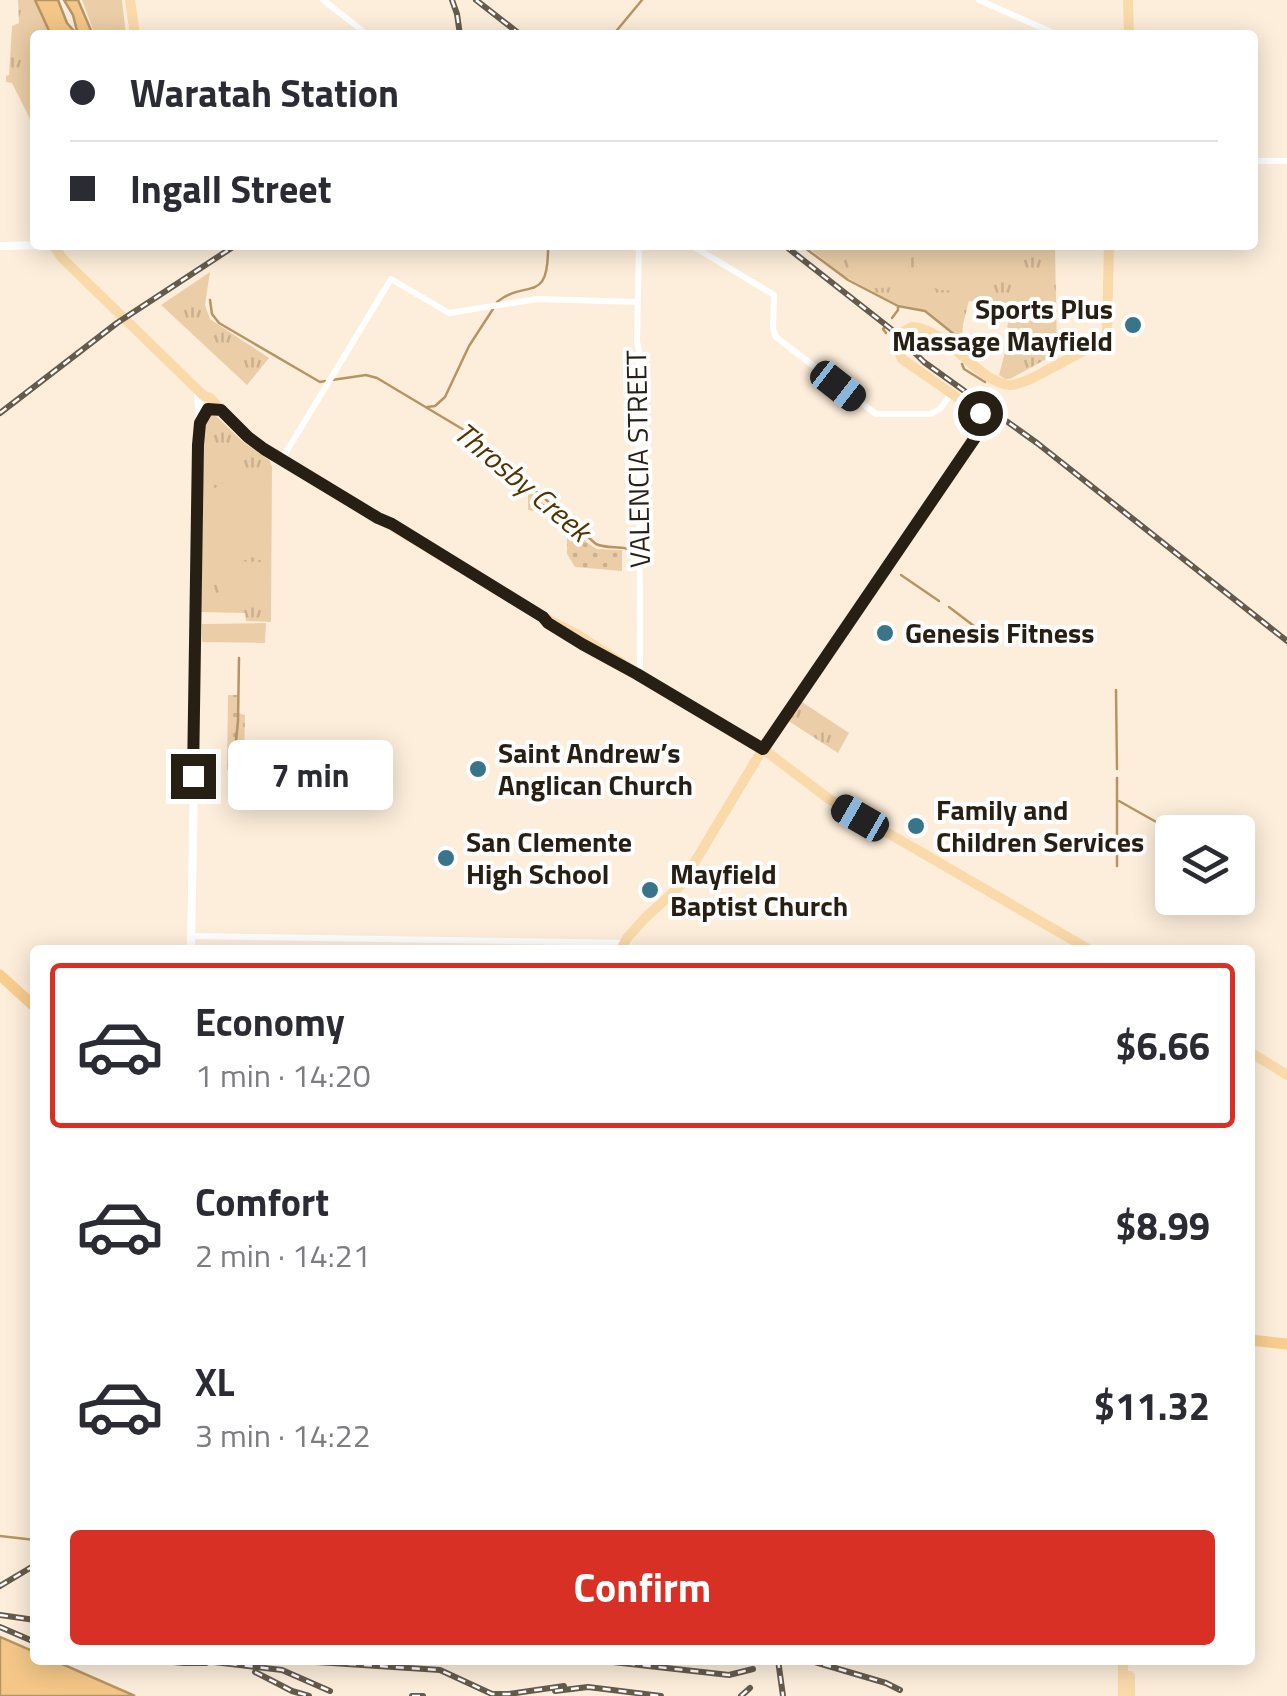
<!DOCTYPE html>
<html lang="en">
<head>
<meta charset="utf-8">
<style>
	:root { --surface:#fff; --page:#f2f2f3; --text:#2b2b33; --muted:#7c7c81; --line:#e1e1e2; --accent:#d93025 }
	body { margin:0; font-family:"Titillium Web",sans-serif; background:var(--page); color:var(--text); height:100vh; display:flex; flex-direction:column; font-size:38px; white-space:nowrap }
	* { box-sizing:border-box; margin:0 }
	p { font-size:32px; color:var(--muted) }
	.icon { flex:none; width:55px; height:55px; fill:none; stroke:currentColor; stroke-width:2; stroke-linecap:round; stroke-linejoin:round }
	.map { position:relative; flex:1; overflow:hidden }
	.drawer { position:absolute; left:30px; top:945px; width:1225px; height:720px; display:flex; flex-direction:column; background:var(--surface); border-radius:10px; box-shadow:0 5px 25px #0003 }
	.drawer>* { flex:none }
	.guide { position:absolute; left:30px; top:30px; width:1228px; height:220px; border-radius:10px; box-shadow:0 5px 25px #0003; display:grid; align-content:center; height:220px; padding:0 40px; background:var(--surface) }
	.controls { position:absolute; left:1155px; top:815px; display:grid; gap:20px }
	.controls a { display:grid; place-items:center; width:100px; height:100px; border-radius:10px; background:var(--surface); box-shadow:0 5px 25px #0003; font-size:50px }
	.end { position:absolute; width:45px; height:45px; margin:-22px; border:12px solid #271f13; background:#fff; box-shadow:0 0 0 5px #fff }
	.from { border-radius:50% }
	.bubble { position:absolute; height:70px; border-radius:10px; background:var(--surface); box-shadow:0 5px 25px #0003; font-size:32px; font-weight:700; line-height:70px; text-align:center }
	.car { position:absolute; width:30px; height:60px; margin:-30px -15px; border-radius:12px; box-shadow:0 0 8px 2px #0007; background:linear-gradient(#222 24%,#8ab4d8 0 40%,#222 0 76%,#8ab4d8 0 86%,#222 0) }
	.guide b { display:flex; align-items:center; gap:35px; height:95px; font-size:38px }
	.guide b+b { border-top:2px solid var(--line) }
	.guide i { width:25px; height:25px; background:var(--text) }
	ul { padding:18px 0 0; list-style:none }
	li { display:flex; align-items:center; gap:30px; height:165px; margin:0 20px 15px; padding:0 20px; border:5px solid transparent; border-radius:10px }
	li div { flex:1 }
	li b { display:block; font-size:38px }
	li em { font-style:normal; font-weight:700 }
	li.on { border-color:var(--accent) }
	li>.icon { width:90px; height:90px; stroke-width:1.5 }
	.cta { display:flex; gap:20px; margin-top:auto; padding:20px 40px }
	.cta a { flex:1; height:115px; border-radius:10px; background:var(--accent); color:#fff; font-size:40px; font-weight:700; line-height:115px; text-align:center }
	.map>svg:first-child { display:block }
	.grass { fill:url(#grass-dots) }
	.park { fill:url(#park-tufts) }
	.garden { fill:#ebcea7 }
	.water { fill:#f4c788; stroke:#b69565; stroke-width:2.5 }
	.lines { fill:none; stroke-linecap:round; stroke-linejoin:round }
	.stream { stroke:#b69565; stroke-width:2.5 }
	.tertiary { stroke:#fff; stroke-width:6 }
	.secondary { stroke:#fff; stroke-width:8 }
	.primary { stroke:#fadaab; stroke-width:10 }
	.trunk { stroke:#f8ce8f; stroke-width:11 }
	.rail-casing { stroke:#655b4d; stroke-width:6 }
	.rail { stroke:#fff; stroke-width:2.5; stroke-dasharray:8; stroke-linecap:butt }
	.route { stroke:#271f13; stroke-width:12 }
	.poi-dot { fill:#38758b; stroke:#fff; stroke-width:4 }
	.labels { text-anchor:middle; stroke-width:8; stroke-linejoin:round; paint-order:stroke }
	.poi-label { font-size:28px; font-weight:bold; fill:#271f13; stroke:#fff; text-anchor:start }
	.street-label { font-size:28px; fill:#271f13; stroke:#fff }
	.water-label { font-size:30px; font-style:italic; fill:#513400; stroke:#fff }
</style>
</head>
<body>
<div class="map">
<svg width="1287" height="1696" viewBox="0 0 1287 1696">
	<defs>
		<pattern id="grass-dots" width="8" height="8" patternUnits="userSpaceOnUse" patternTransform="scale(2.5)"><rect width="8" height="8" fill="#ebcea7"/><path d="M2 2h.1M6 6h.1" fill="none" stroke="#cab08f" stroke-width="1.8" stroke-linecap="round"/></pattern>
		<pattern id="park-tufts" width="24" height="20" patternUnits="userSpaceOnUse" patternTransform="scale(2.5)"><rect width="24" height="20" fill="#ebcea7"/><path d="M3 7l-1-3M5 7V3M7 7l1-3M15 17l-1-3M17 17v-4M19 17l1-3" fill="none" stroke="#cab08f"/></pattern>
	</defs>
	<rect width="100%" height="100%" fill="#fdeedb"/>
	<!-- grass -->
	<g class="grass">
		<path d="M528,490L589,544L597,549L622,550V571L575,567L567,554V536L552,514L528,510Z"/>
		<path d="M228,695H238L239,713L245,715L244,762H235L236,771L227,770Z"/>
	</g>
	<!-- park -->
	<g class="park">
		<path d="M18,0H34L51,35H35V120L31,121L12,83L6,82V76L9,75L12,26L19,23Z"/>
		<path d="M82,0H122L126,35H95Z"/>
		<path d="M805,245H1055L1057,353L1010,379H1005L999,375L1011,329L1007,327L1012,308L969,301L963,324L962,339L925,310L896,304L844,276Z"/>
		<path d="M210,272L205,305L210,319L269,358L247,385L161,305Z"/>
		<path d="M210,410L242,441L270,461L272,467L271,622L246,621L245,613L199,612L202,436L206,414Z"/>
		<path d="M799,702H802L849,733L838,753L787,720Z"/>
	</g>
	<!-- garden -->
	<g class="garden">
		<path d="M822,245H908L909,287L874,288L873,277C854,276 845,265 847,246Z"/>
		<path d="M915,245H986C990,299 910,312 915,245Z"/>
		<path d="M230,479C258,477 266,497 266,521C266,544 260,556 234,555C222,554 213,550 207,540C207,513 200,491 230,479Z"/>
		<path d="M225,561L269,562V604H256L249,609H225V598H219L220,568H225Z"/>
		<path d="M266,623L265,643L202,642V624Z"/>
	</g>
	<!-- water -->
	<g class="water">
		<path d="M35,0H58L67,23L75,32L77,31L73,15L64,0H78L93,35H51Z"/>
		<path d="M0,1637L35,1652V1660H53L135,1696H0Z"/>
	</g>
	<g class="lines">
		<!-- stream -->
		<g class="stream">
			<path d="M613,35L642,0"/>
			<path d="M801,245L848,280L898,306L925,311L960,339L963,347"/>
			<path d="M210,300L212,314L219,323L320,382L325,381"/>
			<path d="M497,302C527,278 549,306 548,245"/>
			<path d="M892,318L898,310V307"/>
			<path d="M885,327L883,329L886,333"/>
			<path d="M962,364L964,369L985,382"/>
			<path d="M332,380L366,375L377,378L474,436L596,544C609,550 625,544 636,553"/>
			<path d="M427,407L435,406L445,397L469,346L493,309"/>
			<path d="M901,575L939,601"/>
			<path d="M949,607L974,626"/>
			<path d="M1116,690L1117,769"/>
			<path d="M233,770L238,721L239,658"/>
			<path d="M1117,778V866"/>
			<path d="M1119,801L1174,832"/>
			<path d="M231,802L232,783"/>
			<path d="M0,1536L35,1540"/>
		</g>
		<!-- tertiary -->
		<g class="tertiary">
			<path d="M323,0L368,35"/>
			<path d="M979,0L1058,35"/>
			<path d="M1252,161H1287"/>
			<path d="M691,245L774,295L773,329L776,337L876,414H931L940,409L951,394"/>
			<path d="M282,459L391,279L449,313L537,299L637,302"/>
			<path d="M638,672L640,667L639,352L637,341L639,245"/>
			<path d="M191,936L628,943"/>
		</g>
		<!-- secondary -->
		<g class="secondary">
			<path d="M0,246L50,245"/>
			<path d="M191,950L200,423L198,391"/>
		</g>
		<!-- primary -->
		<g class="primary">
			<path d="M130,0L135,35"/>
			<path d="M1128,0L1129,35"/>
			<path d="M53,245L63,259L204,396L210,398L248,437L264,449L543,617L578,635L670,694L763,749L829,799L1090,950"/>
			<path d="M1057,365L1098,343L1107,335L1109,245"/>
			<path d="M621,950L627,938L645,918L681,885L759,755L984,425L981,414L902,359L897,346L901,333L912,327C944,327 980,383 1009,385C1022,386 1048,369 1061,363"/>
			<path d="M1250,1052L1287,1075"/>
			<path d="M1130,1676V1696"/>
			<path d="M1123,1696V1660"/>
		</g>
		<!-- trunk -->
		<g class="trunk">
			<path d="M0,975L35,1007"/>
			<path d="M1250,1340L1287,1344"/>
		</g>
		<defs>
			<g id="rail">
				<path d="M452,0L457,14L460,35"/>
				<path d="M476,0L521,35"/>
				<path d="M784,245L891,329L924,362L1037,443L1287,641"/>
				<path d="M0,413L117,323L236,245"/>
				<path d="M0,1586L35,1565"/>
				<path d="M0,1615L35,1620"/>
				<path d="M0,1627L35,1642"/>
				<path d="M151,1660L184,1663H206"/>
				<path d="M197,1660L282,1670L330,1691"/>
				<path d="M595,1660L729,1675L753,1669"/>
				<path d="M778,1660L783,1696"/>
				<path d="M808,1660L886,1683L900,1690"/>
				<path d="M316,1662L440,1670L492,1694H509L564,1686"/>
				<path d="M255,1672L292,1691L309,1696"/>
				<path d="M555,1691L588,1687L661,1696"/>
				<path d="M412,1696H423"/>
				<path d="M741,1696L750,1688"/>
			</g>
		</defs>
		<!-- rail casing -->
		<use href="#rail" class="rail-casing"/>
		<!-- rail -->
		<use href="#rail" class="rail"/>
	</g>
	<g class="lines">
		<!-- route -->
		<path class="route" d="M193,776L198,445L200,423L208,409L221,410L248,437L264,449L378,518L392,524L543,617L548,623L582,644L637,674L763,749L983,426L984,420L980,413"/>
	</g>
	<!-- markers -->
	<g class="poi-dot">
		<circle cx="1133" cy="325" r="10"/>
		<circle cx="885" cy="633" r="10"/>
		<circle cx="478" cy="769" r="10"/>
		<circle cx="916" cy="826" r="10"/>
		<circle cx="446" cy="858" r="10"/>
		<circle cx="650" cy="890" r="10"/>
	</g>
	<g class="labels">
		<!-- poi labels -->
		<g class="poi-label">
			<text x="1113" y="319" text-anchor="end">Sports Plus<tspan x="1113" dy="32">Massage Mayfield</tspan></text>
			<text x="905" y="643">Genesis Fitness</text>
			<text x="498" y="763">Saint Andrew’s<tspan x="498" dy="32">Anglican Church</tspan></text>
			<text x="936" y="820">Family and<tspan x="936" dy="32">Children Services</tspan></text>
			<text x="466" y="852">San Clemente<tspan x="466" dy="32">High School</tspan></text>
			<text x="670" y="884">Mayfield<tspan x="670" dy="32">Baptist Church</tspan></text>
		</g>
		<!-- street labels -->
		<g class="street-label">
			<text transform="translate(638 459) rotate(-91)" y="10">VALENCIA STREET</text>
		</g>
		<!-- water labels -->
		<g class="water-label">
			<text transform="translate(522 482) rotate(40)" y="10">Throsby Creek</text>
		</g>
	</g>
</svg>
<div class="controls">
<a><svg class="icon" aria-label="layers" viewBox="0 0 24 24"><path d="M12 4l9 5-9 5-9-5zM3 14l9 5 9-5"/></svg></a>
</div>
<i class="end from" style="left:980px;top:413px"></i>
<i class="end" style="left:193px;top:776px"></i>
<div class="bubble" style="left:228px;top:740px;width:165px">7 min</div>
<i class="car" style="left:838px;top:386px;rotate:128deg"></i>
<i class="car" style="left:860px;top:818px;rotate:300deg"></i>
<div class="guide">
<b><i class="from"></i>Waratah Station</b>
<b><i></i>Ingall Street</b>
</div>
<section class="drawer">
<ul>
<li class="on"><svg class="icon" aria-label="car" viewBox="0 0 24 24"><path d="M5 17H2v-5l4-1 3-4h7l3 4 3 1v5h-3M9 17h6M6 11h13"/><circle cx="7" cy="17" r="2"/><circle cx="17" cy="17" r="2"/></svg><div><b>Economy</b><p>1 min · 14:20</p></div><em>$6.66</em></li>
<li><svg class="icon" aria-label="car" viewBox="0 0 24 24"><path d="M5 17H2v-5l4-1 3-4h7l3 4 3 1v5h-3M9 17h6M6 11h13"/><circle cx="7" cy="17" r="2"/><circle cx="17" cy="17" r="2"/></svg><div><b>Comfort</b><p>2 min · 14:21</p></div><em>$8.99</em></li>
<li><svg class="icon" aria-label="car" viewBox="0 0 24 24"><path d="M5 17H2v-5l4-1 3-4h7l3 4 3 1v5h-3M9 17h6M6 11h13"/><circle cx="7" cy="17" r="2"/><circle cx="17" cy="17" r="2"/></svg><div><b>XL</b><p>3 min · 14:22</p></div><em>$11.32</em></li>
</ul>
<div class="cta"><a>Confirm</a></div>
</section>
</div>
</body>
</html>
